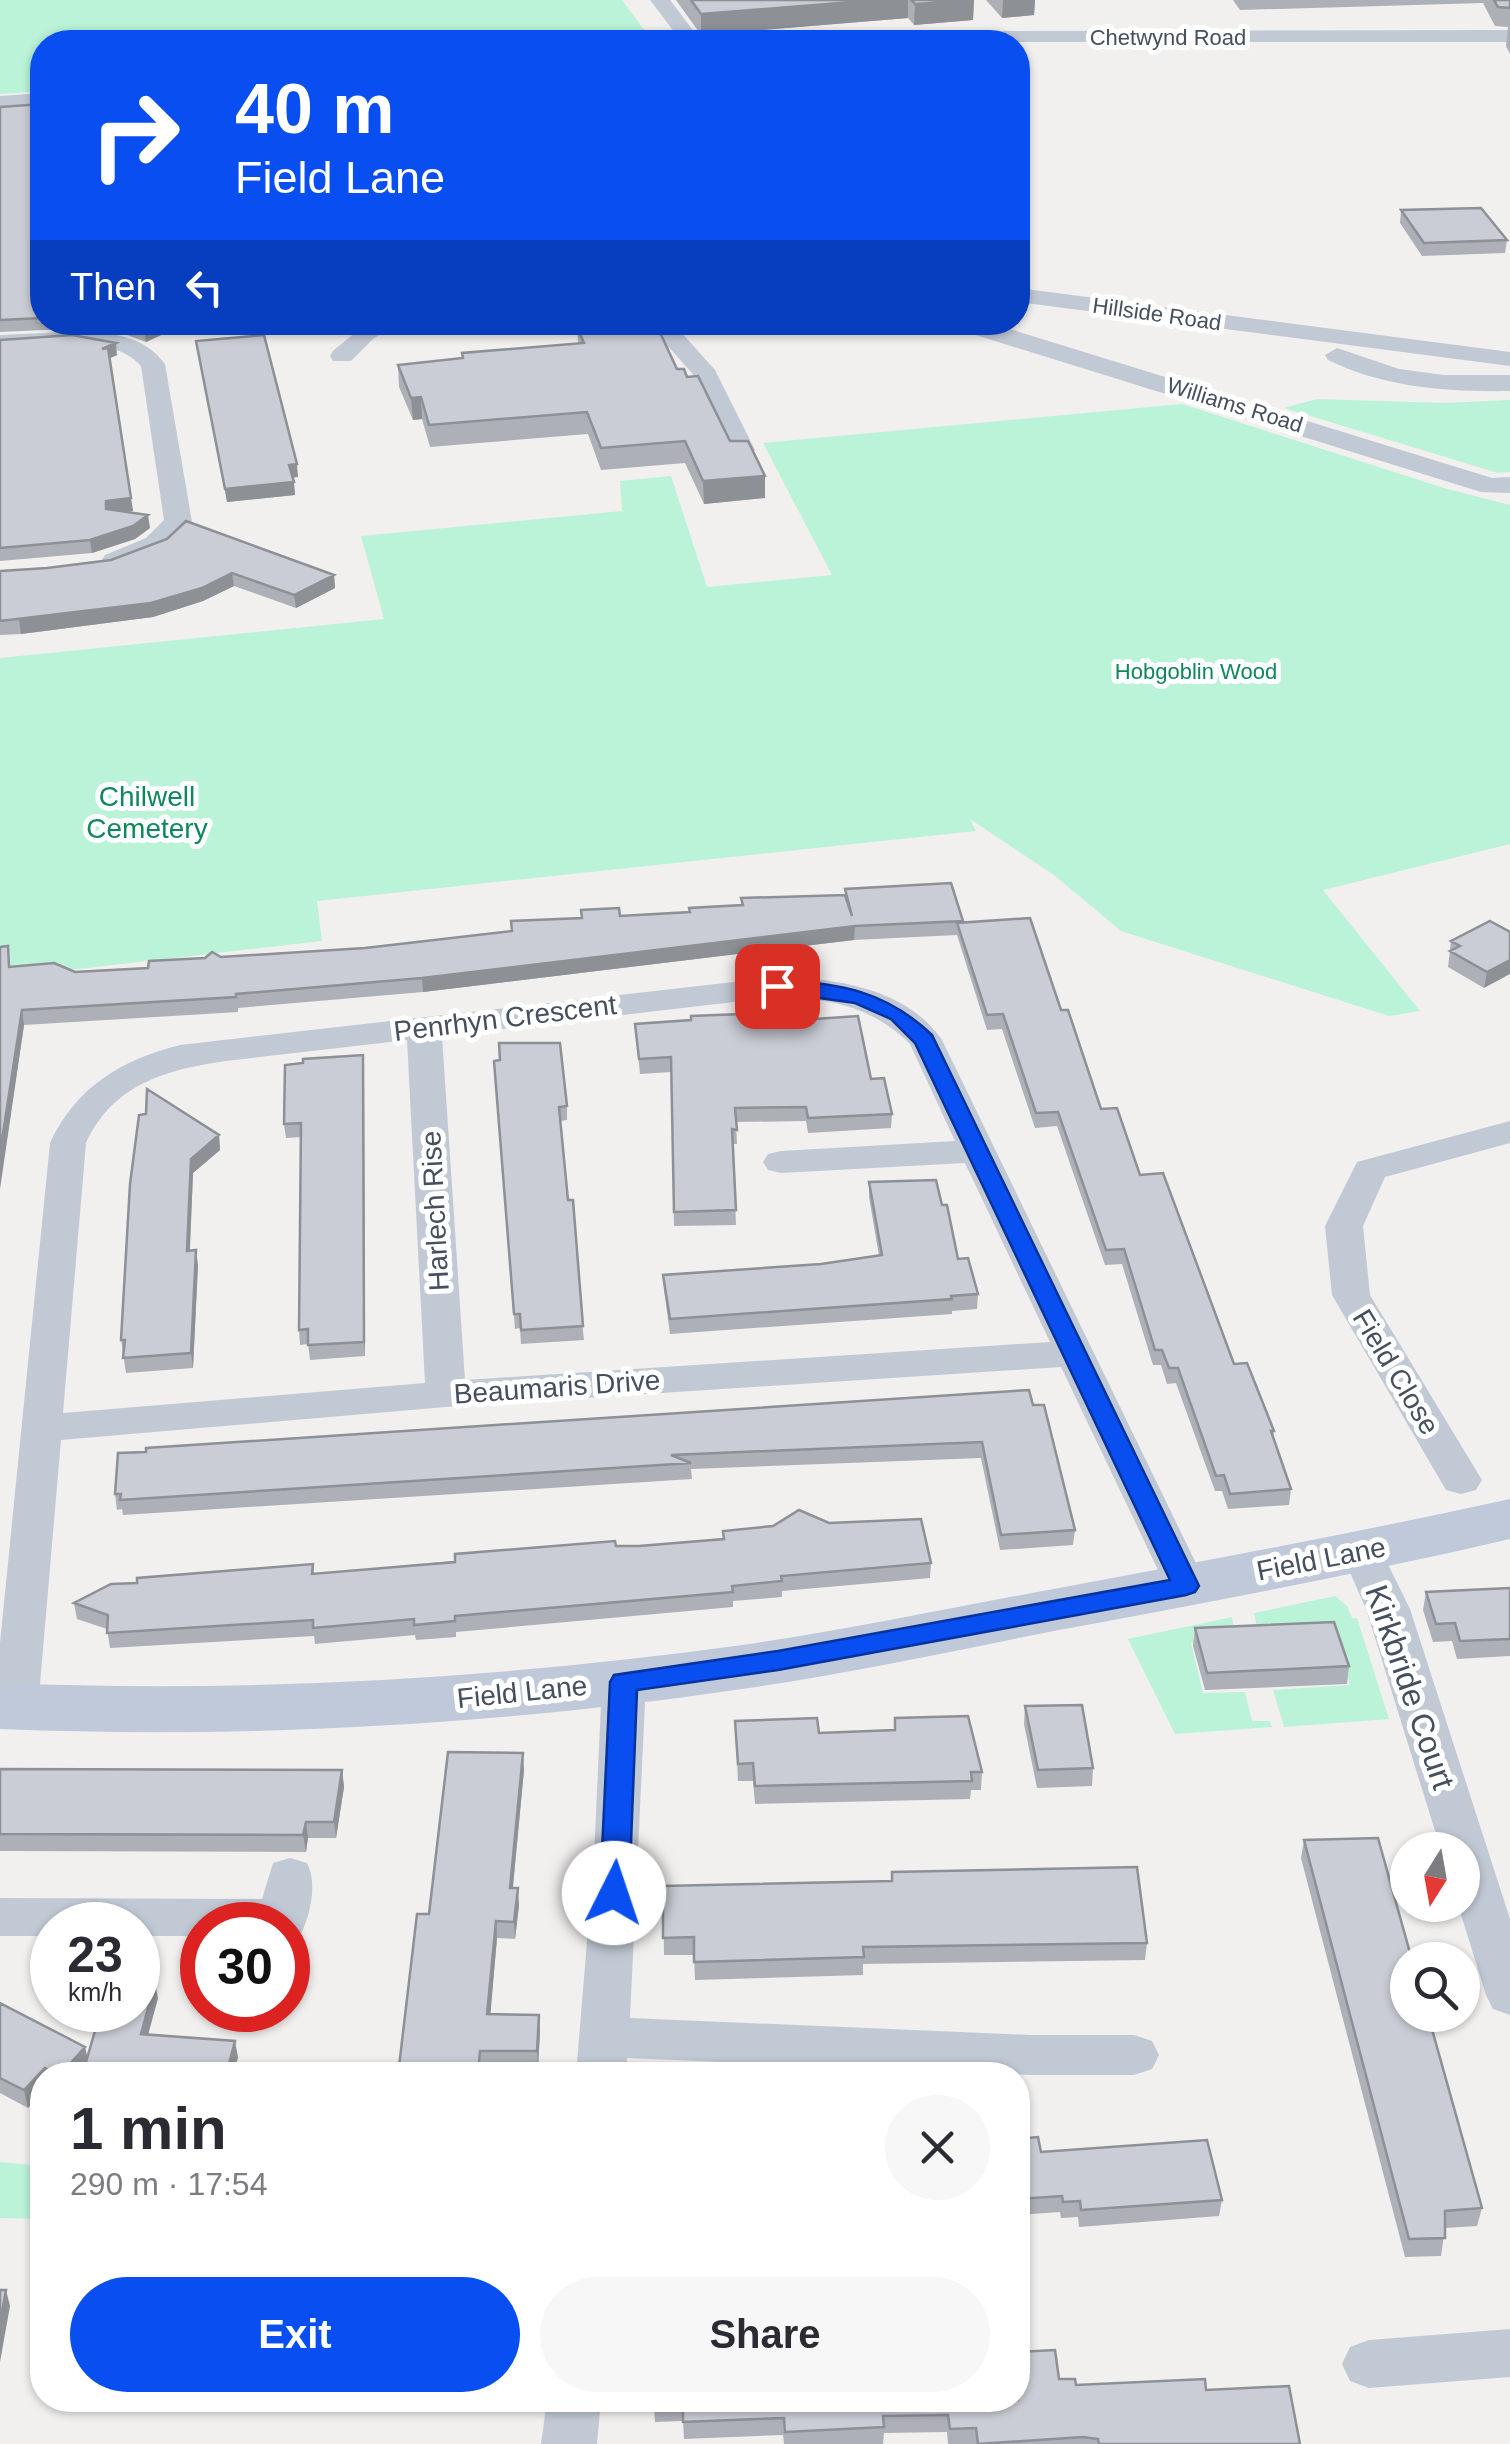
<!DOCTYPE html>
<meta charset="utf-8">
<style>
body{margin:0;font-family:Helvetica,sans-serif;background:#f7f7f7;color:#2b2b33;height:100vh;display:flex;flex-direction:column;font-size:38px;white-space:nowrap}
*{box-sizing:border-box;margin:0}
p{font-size:32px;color:#7c7c81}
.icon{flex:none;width:55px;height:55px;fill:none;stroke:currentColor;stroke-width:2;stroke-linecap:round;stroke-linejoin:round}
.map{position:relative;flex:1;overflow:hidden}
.sheet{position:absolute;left:30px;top:2062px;width:1000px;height:350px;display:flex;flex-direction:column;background:#fff;border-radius:40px;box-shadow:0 2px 8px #0004}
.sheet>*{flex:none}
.banner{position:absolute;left:30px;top:30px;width:1000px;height:305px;border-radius:40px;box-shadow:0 2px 8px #0004;background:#094ef1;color:#fff;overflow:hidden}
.needle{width:65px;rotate:191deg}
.controls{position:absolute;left:1390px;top:1832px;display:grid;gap:20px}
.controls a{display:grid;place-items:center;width:90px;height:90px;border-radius:50%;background:#fff;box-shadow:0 2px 8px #0004;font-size:50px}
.speed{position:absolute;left:30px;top:1902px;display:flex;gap:20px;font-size:50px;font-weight:700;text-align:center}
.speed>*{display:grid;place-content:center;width:130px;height:130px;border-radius:50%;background:#fff;box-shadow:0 2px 8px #0004;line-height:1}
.speed small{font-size:25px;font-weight:400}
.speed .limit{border:15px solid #d22;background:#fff;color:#111}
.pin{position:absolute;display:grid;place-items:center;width:85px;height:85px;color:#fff;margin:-42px;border-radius:20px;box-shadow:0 5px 15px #0006}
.me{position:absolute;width:110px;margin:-55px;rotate:4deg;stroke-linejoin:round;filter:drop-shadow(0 0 8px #0008)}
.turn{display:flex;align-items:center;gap:35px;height:210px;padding:0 40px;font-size:45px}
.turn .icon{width:130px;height:130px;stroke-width:2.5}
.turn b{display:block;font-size:70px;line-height:85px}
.then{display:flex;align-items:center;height:95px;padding:0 40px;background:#0003;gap:20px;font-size:38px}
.round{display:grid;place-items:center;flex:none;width:105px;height:105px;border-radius:52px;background:#f7f7f7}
.head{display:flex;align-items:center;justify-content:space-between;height:170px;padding:0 40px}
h1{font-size:60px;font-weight:700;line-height:75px}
.action{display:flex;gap:20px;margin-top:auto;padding:20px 40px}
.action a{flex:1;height:115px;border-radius:60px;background:#094ef1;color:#fff;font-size:40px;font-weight:700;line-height:115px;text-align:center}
.action a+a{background:#f7f7f7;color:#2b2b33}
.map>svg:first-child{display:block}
</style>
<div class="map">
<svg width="1510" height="2444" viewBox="0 0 1510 2444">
<rect width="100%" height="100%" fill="#f2efef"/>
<path fill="#baf3d8" d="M0 0H622L653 42H42V91L0 94Z
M1317 399 1445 403 1510 400V472L1498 473 1284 408Z
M1182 404 1444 488 1510 505V844L1323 890 1420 1011 1389 1016 1121 931 1054 875 970 819 976 831 317 901 322 941 0 978V658L384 619 361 536 622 511 620 481 671 476 707 587 832 575 763 443Z
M1335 1596 1347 1606 1352 1618H1357L1389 1719 1284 1727 1273 1690 1350 1685 1335 1636 1259 1638 1254 1613Z
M1232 1617 1236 1639 1191 1643 1203 1693 1245 1692 1252 1721H1270L1272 1727 1175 1734 1128 1639Z
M0 2162 42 2166V2219L0 2218Z"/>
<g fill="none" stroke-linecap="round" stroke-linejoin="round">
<path fill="#c1c9d5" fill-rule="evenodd" d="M650 0H670L702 42H682Z
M1510 30V42H816L826 36 1003 31Z
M42 93V105L0 108V96Z
M1018 288 1510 352V366L1018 302Z
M368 322H399L373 339 351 361H333L330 356 333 351Z
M646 322H672L715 370 755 450 751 456H733L692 373Z
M947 322H987L1492 478 1510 477V493L1481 492 950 327Z
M83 331C115 333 145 337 165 364L192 522C174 545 136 575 105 567L101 561 105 555 146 538 164 520 141 366C109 331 41 347 0 349V335Z
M1337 348 1399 369 1444 375H1510V391C1447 392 1386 388 1328 360L1325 355Z
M777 977C836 978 906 988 942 1040L1207 1586 1201 1597 1186 1601 1171 1597 1061 1367 446 1407 61 1440 38 1707 32 1719 16 1723 0 1719V1643L50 1143C76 1087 121 1060 180 1045ZM777 997C828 998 872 1006 910 1044L955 1141 781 1151 768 1154 763 1162 768 1170 781 1173 965 1163 1050 1342 465 1380 442 1036ZM407 1040 425 1383 63 1413 86 1143C121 1066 204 1064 277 1055 321 1050 364 1045 407 1040Z
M1510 1121V1143L1385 1177 1363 1226 1370 1295 1482 1480 1476 1490 1461 1494 1446 1490 1332 1295 1325 1226 1357 1162Z
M1362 1537 1377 1542 1410 1609 1510 1919V2015L1493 2009 1486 1995 1458 1905H1462V1850H1441L1366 1609 1341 1552 1347 1542Z
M624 1666 640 1671 646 1682 630 2018 1031 2035H1134L1152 2041 1159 2055 1152 2069 1134 2075H1031L627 2058 626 2075H576L594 1857 602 1682 608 1671Z
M290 1858 307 1863C318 1884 310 1917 299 1938L288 1942V1925H202V1936H138V1925H52V1936H0V1898L262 1899 273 1863Z
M1510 2329V2377L1369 2388 1350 2381 1342 2364 1350 2347 1369 2340Z
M547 2400H601L597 2444H541Z"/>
<path fill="#c0c9da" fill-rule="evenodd" d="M1510 1499V1539C1360 1574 1210 1602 1059 1630 953 1651 848 1674 742 1689 496 1725 249 1739 0 1729V1683C249 1693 495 1679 742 1645 848 1630 953 1607 1059 1588 1209 1560 1360 1532 1510 1499Z"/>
</g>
<path fill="#aeb0b7" d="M676 0H974L973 20 914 25 908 18 701 35Z
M986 0H1035L1034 15 1002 18Z
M1233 0H1510V54L1506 46 1508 27 1495 26 1483 3 1240 10Z
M42 104V322H189L146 342 116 331 88 328 0 332V107Z
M1401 210 1507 240 1505 253 1422 256 1400 223Z
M581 322H655L677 369 687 377 730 441 765 498 704 504 685 463 601 470 588 434 430 447 422 419 413 420 399 387 398 365 462 358V353L578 344 577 327H581Z
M0 340 117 355 109 358 133 511 126 512 150 528 135 539 92 553 0 561Z
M196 341 298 477H293L295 495 227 502Z
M47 568 334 575 335 588 296 608 234 586 203 601 153 617 21 634 0 635V571Z
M845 889 963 921V922L1061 1010 1101 1109 1140 1175 1234 1364 1274 1431 1273 1438 1291 1489 1289 1505 1228 1509 1222 1491H1215L1176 1383 1167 1384 1161 1365H1153L1122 1264 1105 1265 1057 1126 1035 1128 1002 1029 987 1030 957 935 854 940 423 992 238 1008V1012L24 1025 2 1171 10 960V966L75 972 148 968 221 957 365 948 512 931 620 916 689 912 741 905V898L845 895Z
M1510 932 1484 988 1448 967 1451 941Z
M800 1020 871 1079 892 1114 891 1128 808 1133 806 1121 736 1122 737 1144H733L736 1225 674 1226 671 1072 640 1074 635 1024Z
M363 1055 365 1356 310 1360 308 1344 300 1345 299 1330 301 1137 286 1138 284 1124 303 1063Z
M494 1061 567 1106V1120L560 1121 584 1340 521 1344 520 1328 515 1329Z
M219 1135 220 1150 193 1173 190 1250 198 1265 193 1368 126 1373 121 1340 130 1184Z
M869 1182 942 1205 958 1259 978 1294 977 1309 952 1311V1314L670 1334 664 1290 663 1275 821 1264 879 1256 869 1197Z
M1033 1405 1075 1530 1073 1545 1000 1550 981 1458 691 1469 692 1479 123 1515 122 1509 117 1510 115 1494Z
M829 1523 931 1563 930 1578 782 1591V1597L733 1601V1607L456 1632V1637L416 1640 415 1635 315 1644 314 1636 110 1648 107 1629 77 1619 74 1603 137 1583 313 1564 314 1574 616 1546H639L723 1539V1531Z
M1510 1588V1656L1457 1659 1452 1641 1433 1642 1423 1610 1426 1592Z
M1195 1628 1349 1666 1347 1684 1205 1690 1193 1646Z
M1025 1706 1093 1768 1092 1786 1037 1788 1024 1724Z
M895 1718 982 1772 981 1790H971L970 1799 755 1804 753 1781H738L735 1721 819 1733 894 1730Z
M0 1769 342 1770 344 1787 336 1838H308L306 1852 0 1851Z
M524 1770 513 1888 519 1905 515 1939 497 1938 490 2014 539 2015 540 2031 538 2068H481V2075H398L429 1914Z
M1304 1840 1482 2208 1477 2226 1445 2228 1441 2256 1405 2257 1301 1858Z
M892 1872 1147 1943 1145 1960 863 1964V1975L695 1980 694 1955H664L663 1886 891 1881Z
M158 1998 148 2034 238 2057 233 2075H85L84 2070 79 2075H42V2092L28 2108 0 2093V2003L87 2057Z
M1018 2139 1041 2152 1222 2200 1219 2216 1079 2227 1078 2217 1061 2218 1060 2212 1018 2215Z
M1059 2379 1076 2385 1206 2390 1300 2444H948L947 2432 884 2433 883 2444H784L783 2435 684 2439 683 2421 655 2422 654 2409H650V2400H1018Z"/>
<path fill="#8d9095" d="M877 0H908V18L701 35V14Z
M974 0 973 20 914 25 915 4Z
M1003 0H1035L1034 15 1002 18Z
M161 322H189L146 342 144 330Z
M116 343 117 355 104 361 102 349Z
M421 397 422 419 413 420 411 398Z
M297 464 298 477 290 478 289 465Z
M765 476V498L704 504 703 481Z
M294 482 295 495 227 502 225 489Z
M131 498 133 511 107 514V522L106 501Z
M148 515 150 528 135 539 92 553 90 540Z
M232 573 234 586 203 601 153 617 21 634 19 620Z
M334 575 335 588 296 608 294 595Z
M855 926 854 940 423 992 422 978Z
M1510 960V974L1484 988 1487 972Z
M22 1010 24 1025 0 1189V1153Z
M363 1055 364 1069 365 1356 364 1342Z
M219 1135 220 1150 193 1173 189 1265 187 1251 191 1159Z
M196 1250 198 1265 193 1368 191 1353Z
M523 1753 524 1770 511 1905 510 1888Z
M342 1770 344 1787 336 1838 334 1822Z
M306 1822 308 1838 306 1852 303 1835Z
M518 1888 519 1905 515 1939 514 1922Z
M496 1921 497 1938 489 2031 487 2014Z
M155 1982 158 1998 144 2050 141 2034Z
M539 2015 540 2031 538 2068 537 2051Z
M235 2041 238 2057 233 2075H226Z
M85 2047 89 2064 79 2075H60Z
M45 2068 46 2075H42V2092L28 2108 24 2090Z
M6 2290 10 2306 0 2362V2323Z"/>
<path fill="#cacdd5" stroke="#8d9095" stroke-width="2.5" d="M691 0H877L701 14Z
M911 0H973L915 4Z
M1494 0H1510V8L1498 7Z
M42 104V318L0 320V107Z
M1481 208 1507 240 1424 243 1401 210Z
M124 322H161L144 330Z
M583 322H655L677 369H684L687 377 698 376 730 441H748L765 476 703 481 685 441 601 448 587 412 429 425 421 397 411 398 398 365 463 358 462 353 584 343 577 327H584Z
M72 335 116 343 102 349 108 348 131 498 106 501V509L148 515 133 526 90 540 0 548V340Z
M264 335 297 464 289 465 294 482 225 489 196 341Z
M186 521 334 575 294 595 232 573 202 588 151 603 0 621V571L47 568 111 560 167 539Z
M951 883 963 921 855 926 422 978 236 994V997L22 1010 0 1153V947L8 946 9 967 54 963 75 972 148 968 149 961 205 958 212 952 221 957 365 948 512 931 511 921 582 918 581 910 619 908 620 916 690 912 689 908 743 905 741 898 845 895 852 916 845 889Z
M1030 918 1061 1010H1068L1101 1109 1117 1108 1140 1175 1163 1173 1234 1364 1247 1363 1274 1431H1271L1291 1489 1230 1494 1224 1475 1216 1476 1178 1368H1169L1162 1350H1155L1124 1249 1106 1250 1058 1112 1036 1113 1003 1014 987 1015 957 923Z
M1490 921 1510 932V960L1487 972 1450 951 1460 946 1451 941Z
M798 1008 800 1020 858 1016 871 1079 884 1078 892 1114 808 1118 806 1107 735 1108 737 1130 732 1129 736 1210 674 1212 671 1057 639 1059 635 1024 691 1020V1016L742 1014V1010Z
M499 1043H560L567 1106 559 1107 568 1200H573L583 1326 521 1330 520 1314H514L494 1061 500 1060Z
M363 1055 364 1342 308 1345V1329L299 1330 301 1123 284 1124 285 1065 303 1063V1059Z
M147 1089 219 1135 191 1159 187 1251 196 1250 191 1353 123 1358 125 1340H121L130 1184 139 1115 146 1114Z
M936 1180 942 1205H947L958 1259 968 1258 978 1294 951 1296 952 1299 670 1319 663 1275 821 1264 882 1255 869 1182Z
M1029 1390 1033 1405H1044L1075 1530 1001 1535 982 1442 671 1455 691 1463 120 1500 121 1494H115L118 1453 146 1452V1448Z
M799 1510 829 1523 921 1519 931 1563 781 1576 782 1581 732 1586 733 1592 455 1616V1621L414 1625V1619L313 1628V1620L107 1633 108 1615 74 1603 111 1584 137 1583V1578L313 1564 312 1574 455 1562V1554L615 1541 616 1546H639L724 1539 723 1531 773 1526Z
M1510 1588V1639L1460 1641 1455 1623 1436 1624 1426 1592Z
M1334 1622 1349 1666 1207 1673 1195 1628Z
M1082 1705 1093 1768 1038 1770 1025 1706Z
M968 1716 982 1772H971L972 1781 755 1786 753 1763 738 1764 735 1721 817 1718 819 1733 895 1730V1718Z
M448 1752 523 1753 510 1888H518L514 1922 496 1921 487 2014 539 2015 537 2051H480L478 2075H398L417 1914H429Z
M0 1769 342 1770 334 1822H306L303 1835 0 1834Z
M1378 1838 1412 1960H1408V2015H1428L1482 2208 1445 2211V2238L1409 2239 1304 1840Z
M1137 1867 1147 1943 863 1947 864 1957 694 1962V1937L663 1938V1886L892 1881V1872Z
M138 1981 155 1982 141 2034 235 2041 226 2075H130V2074L84 2069 101 2010H138Z
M0 2003 85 2047 60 2075 45 2068 24 2090 0 2078Z
M1038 2137 1041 2152 1207 2140 1222 2200 1081 2210 1080 2201 1063 2202 1062 2196 1018 2199V2139Z
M0 2290H6L0 2323Z
M1055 2350 1059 2379H1075L1076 2385 1205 2379 1206 2390 1289 2386 1300 2444H1099L1098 2439 1083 2437 978 2444 976 2428 950 2429 948 2415 883 2416 884 2427 785 2432 784 2418 683 2422V2403L654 2404V2400H1018V2352Z"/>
<path fill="#094ef1" stroke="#06339d" stroke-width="2.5" d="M777 980C840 983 886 991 932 1035L1199 1586 1195 1592 1186 1595 778 1670 637 1690 629 1893 624 1901 614 1904 604 1901 600 1893 610 1682 614 1675 778 1651 1170 1580 915 1043 891 1019 855 1003 770 991 767 986Z"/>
<g text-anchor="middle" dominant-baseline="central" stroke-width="10" stroke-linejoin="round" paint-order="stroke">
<g font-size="22" fill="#454f5e" stroke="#fff">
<text x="1168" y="37">Chetwynd Road</text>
<text transform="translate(1157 314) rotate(8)">Hillside Road</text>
<text transform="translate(1235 405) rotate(17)">Williams Road</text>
</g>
<g font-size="22" fill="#0f875c" stroke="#fff">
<text x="1196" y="671">Hobgoblin Wood</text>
</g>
<g font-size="28" fill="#0f875c" stroke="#fff">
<text x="147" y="796">Chilwell<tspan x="147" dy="32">Cemetery</tspan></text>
</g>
<g font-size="28" fill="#454f5e" stroke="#fff">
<text transform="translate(505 1018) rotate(-7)">Penrhyn Crescent</text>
<text transform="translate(435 1211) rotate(-93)">Harlech Rise</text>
<text transform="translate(1396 1372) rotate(59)">Field Close</text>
<text transform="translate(557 1387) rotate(-4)">Beaumaris Drive</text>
<text transform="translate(1321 1559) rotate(-11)">Field Lane</text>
<text transform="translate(522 1692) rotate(-6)">Field Lane</text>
</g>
<g font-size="32" fill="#454f5e" stroke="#fff">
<text transform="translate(1410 1687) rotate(71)">Kirkbride Court</text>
</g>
</g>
</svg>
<div class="controls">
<a><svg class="needle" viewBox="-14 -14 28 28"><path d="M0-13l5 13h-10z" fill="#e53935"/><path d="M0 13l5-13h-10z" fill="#7c7c81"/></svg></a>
<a><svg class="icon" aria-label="search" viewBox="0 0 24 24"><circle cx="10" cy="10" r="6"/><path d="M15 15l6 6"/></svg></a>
</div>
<div class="speed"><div>23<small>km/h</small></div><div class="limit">30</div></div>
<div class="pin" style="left:777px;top:986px;background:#d93025"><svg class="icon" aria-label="arrive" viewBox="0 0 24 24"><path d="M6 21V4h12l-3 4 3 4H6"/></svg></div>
<svg class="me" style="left:614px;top:1893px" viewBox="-20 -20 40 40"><circle r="19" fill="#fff"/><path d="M0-13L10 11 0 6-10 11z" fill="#094ef1"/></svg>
<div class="banner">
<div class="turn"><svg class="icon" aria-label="right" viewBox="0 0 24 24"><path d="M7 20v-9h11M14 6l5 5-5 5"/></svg><div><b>40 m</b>Field Lane</div></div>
<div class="then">Then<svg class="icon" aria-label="left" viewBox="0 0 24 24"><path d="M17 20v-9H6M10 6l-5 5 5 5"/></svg></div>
</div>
<section class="sheet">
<div class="head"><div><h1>1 min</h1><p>290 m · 17:54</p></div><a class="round"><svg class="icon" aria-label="close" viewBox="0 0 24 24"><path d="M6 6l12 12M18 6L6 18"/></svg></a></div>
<div class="action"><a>Exit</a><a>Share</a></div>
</section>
</div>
